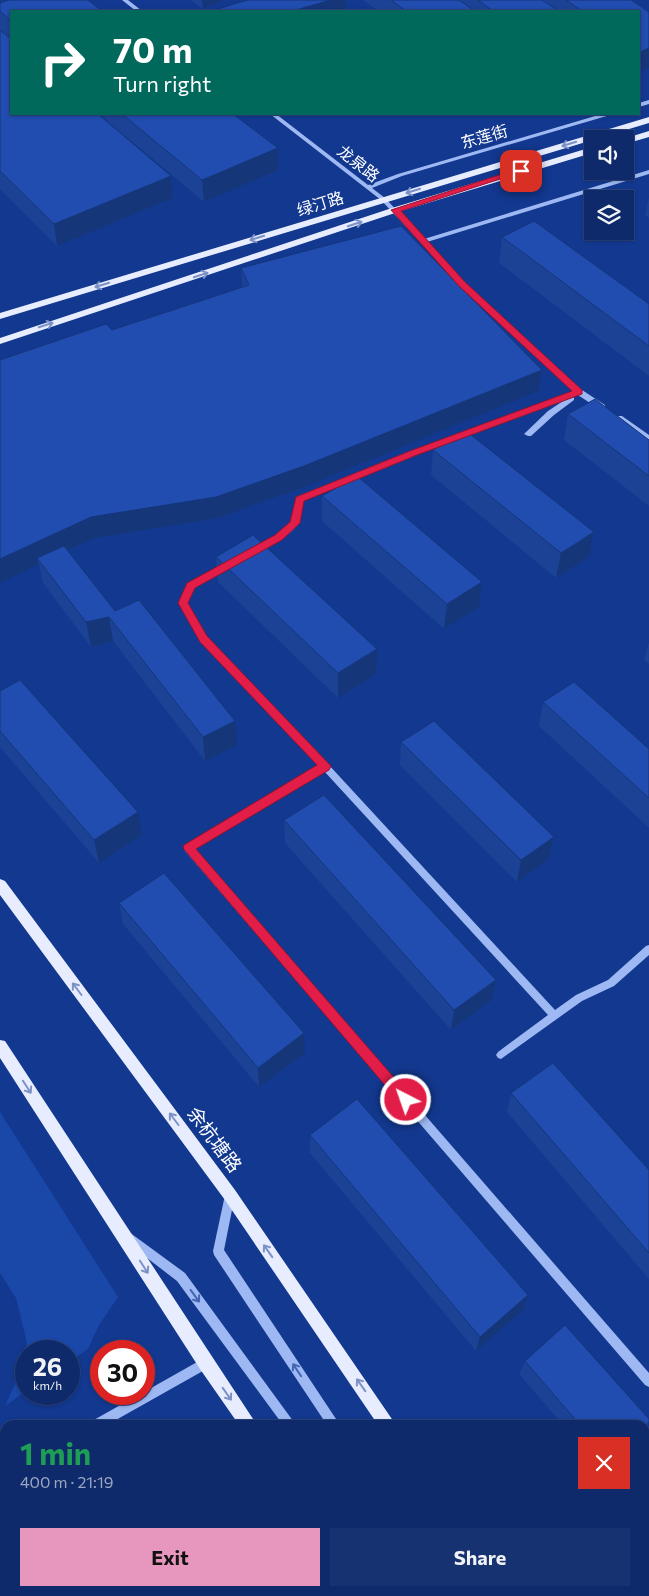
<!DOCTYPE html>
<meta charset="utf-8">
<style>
body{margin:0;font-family:Commissioner,"Noto Sans SC",sans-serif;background:#173271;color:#f1f3f6;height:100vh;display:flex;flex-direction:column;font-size:19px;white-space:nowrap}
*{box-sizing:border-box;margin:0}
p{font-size:16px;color:#9ba7c1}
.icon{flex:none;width:28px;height:28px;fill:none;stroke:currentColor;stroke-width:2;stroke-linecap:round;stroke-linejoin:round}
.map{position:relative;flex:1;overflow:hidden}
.sheet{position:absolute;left:0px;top:1420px;width:650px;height:176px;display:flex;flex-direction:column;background:#0e2a6b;border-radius:15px 15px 0 0;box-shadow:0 1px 4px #0004,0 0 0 1px #2e467e}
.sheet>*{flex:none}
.top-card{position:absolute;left:10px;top:10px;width:630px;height:105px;border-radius:0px;box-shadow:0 1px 4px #0004,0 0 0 1px #2e467e;background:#00695c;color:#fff;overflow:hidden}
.buttons{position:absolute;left:584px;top:130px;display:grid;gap:10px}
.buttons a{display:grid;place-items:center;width:50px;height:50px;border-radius:0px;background:#0e2a6b;box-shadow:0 1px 4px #0004,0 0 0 1px #2e467e;font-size:25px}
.speed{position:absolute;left:15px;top:1340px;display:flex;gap:10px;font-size:25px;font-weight:700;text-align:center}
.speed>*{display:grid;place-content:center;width:65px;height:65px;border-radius:50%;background:#0e2a6b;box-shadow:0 1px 4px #0004,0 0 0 1px #2e467e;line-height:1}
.speed small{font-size:12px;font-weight:400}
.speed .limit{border:8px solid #d22;background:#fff;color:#111}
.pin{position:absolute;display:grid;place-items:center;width:42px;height:42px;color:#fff;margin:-21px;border-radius:10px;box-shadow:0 2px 8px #0006}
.me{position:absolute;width:55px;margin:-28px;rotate:319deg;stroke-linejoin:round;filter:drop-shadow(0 0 4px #0008)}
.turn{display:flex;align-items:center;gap:18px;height:105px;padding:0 20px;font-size:22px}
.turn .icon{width:65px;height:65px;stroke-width:2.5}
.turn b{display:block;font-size:35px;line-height:42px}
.round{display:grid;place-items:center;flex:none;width:52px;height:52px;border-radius:0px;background:#173271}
.headline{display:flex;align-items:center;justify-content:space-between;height:85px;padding:0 20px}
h1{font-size:30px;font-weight:700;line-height:38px;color:#1e9e55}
.cta{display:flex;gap:10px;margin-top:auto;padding:10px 20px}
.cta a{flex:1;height:58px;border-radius:0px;background:#e797bd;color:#111;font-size:20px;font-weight:700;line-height:58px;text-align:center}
.cta a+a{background:#173271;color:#f1f3f6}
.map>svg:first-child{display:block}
</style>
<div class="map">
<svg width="649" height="1596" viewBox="0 0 649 1596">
<rect width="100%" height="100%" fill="#12388f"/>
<path fill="#1a48a9" d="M0 1112 118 1297 99 1325 88 1349 69 1362V1351H26V1391L5 1406 19 1375 27 1343 16 1298 0 1273Z"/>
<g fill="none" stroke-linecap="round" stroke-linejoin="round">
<path fill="#9db8f2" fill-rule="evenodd" d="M122 0H128L142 11H136Z
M649 100V104L639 107V103Z
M270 114H276L368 185 398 174 602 114H611L610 115 402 176 372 188 385 198 424 239 649 170V174L427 242 464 283 582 390 605 405V409H599L578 395 574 397V400L554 415 531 436H528L524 434 548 411 563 401 416 455 303 501C301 507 302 518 298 524 293 533 262 554 252 553L251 551 252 549 275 536 291 522 296 497 410 451 574 391 460 285 381 200Z
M616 416H622L649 435V440L616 420Z
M226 564 230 567 229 569 194 588 187 603 206 637 328 764 555 1010 576 995 608 980 646 946 649 945V955L614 986 582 1001 501 1059 498 1058 496 1055 498 1052 548 1015 324 771 194 849 649 1373V1387L645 1385 185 851 184 848 185 845 319 765 200 641 179 603 188 584Z
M230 1190 234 1191 235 1195 224 1250 340 1425H327L214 1255 213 1251 225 1195 226 1191Z
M129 1232 185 1273 296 1425H283L177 1281 125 1241 124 1237 125 1233Z
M206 1357 210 1359 212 1363 210 1367 107 1425H90L92 1421 140 1394H144V1392Z
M5 1470V1483L0 1485V1472Z
M403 1591H417L419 1596H405Z
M446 1591H460L462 1596H448Z"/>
<path fill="#e7edff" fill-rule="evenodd" d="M649 117V123L0 319V313Z
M649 131V137L625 144V139H623Z
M592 147V153L398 212 0 344V338L392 208Z
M0 879 5 881 235 1190 396 1425H378L225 1200 0 895Z
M0 1040 5 1041 257 1425H239L200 1369 0 1058Z
M357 1591H376L378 1596H359Z
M495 1591H513L515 1596H497Z"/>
</g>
<path fill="#1c4296" d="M191 0H225L203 9Z
M363 0H631L649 12V68L639 72V11H378Z
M0 3 11 11V39L0 30Z
M0 30 171 176 173 198 57 246 0 189Z
M99 114H233L278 170 204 202Z
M649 197V218L645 215Z
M502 237 649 304V376L499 263Z
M241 268 542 370 539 391 304 487 218 518 95 538 68 551 115 611 237 745 205 761 113 641 91 647 43 583 39 564 0 583 112 330 242 288Z
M568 414 649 440V506L564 440Z
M433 450 594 532 589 557 556 578 431 475Z
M322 496 479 607 444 629 322 521Z
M216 557 376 674 338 698 218 582Z
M649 642V664L644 660Z
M0 691 142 835 99 863 0 747Z
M543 702 649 749V828L539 726Z
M401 742 554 837 549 859 517 882 400 765Z
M284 820 492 1000 451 1030 285 843Z
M119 903 305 1053 259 1087 123 924Z
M511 1093 649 1170V1279L507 1112Z
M310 1135 528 1295 523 1310 476 1351 310 1153Z
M525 1361 649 1422 645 1428V1425H563L519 1374Z"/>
<path fill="#16367a" d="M202 0H225L203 9Z
M331 0H346V9L340 10V11H292Z
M649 48V68L639 72 640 52Z
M278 148V170L204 202 202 180Z
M171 176 173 198 57 246 54 224Z
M542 370 539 391 304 487 218 518 95 538 41 563 37 558 39 564 0 583V559L91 517Z
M594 532 589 557 556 578 561 553Z
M482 582 479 607 444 629 447 604Z
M109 617 113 641 91 647 86 622Z
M377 649 376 674 338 698V673Z
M235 721 237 745 205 761 203 737Z
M138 812 142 835 99 863 94 840Z
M554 837 549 859 517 882 521 860Z
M496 980 492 1000 451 1030 454 1010Z
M304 1033 305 1053 259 1087 258 1068Z
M528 1295 523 1310 476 1351 480 1337Z"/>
<path fill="#204daf" stroke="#16367a" d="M9 0H88L102 11H11V21L0 11V3Z
M248 0H331L292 11H215L214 10Z
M391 0H459L475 11H406Z
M478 0H542L559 11H493Z
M566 0H631L649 12V48L640 52 639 51V11H582Z
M0 30 11 39V114H98L171 176 54 224 0 171Z
M122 114H233L278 148 202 180Z
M534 221 649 304V346L502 237Z
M401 226 542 370 304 466 216 497 91 517 0 559V360L106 324 112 330 249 285 241 268Z
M595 399 649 440V476L568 414Z
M466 431 594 532 561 553 433 450Z
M357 476 482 582 447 604 322 496Z
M253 535 377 649 338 673 216 557Z
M64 546 115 611 139 600 235 721 203 737 109 617 86 622 37 558Z
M20 680 138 812 94 840 0 731V691Z
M574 682 649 749V798L543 702Z
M434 721 554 837 521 860 401 742Z
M324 795 496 980 454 1010 284 820Z
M164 873 304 1033 258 1068 119 903Z
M553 1063 649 1170V1253L511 1093Z
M357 1099 528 1295 480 1337 310 1135Z
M565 1325 649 1419V1422L645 1426 580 1425 525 1361Z"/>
<defs><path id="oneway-shaft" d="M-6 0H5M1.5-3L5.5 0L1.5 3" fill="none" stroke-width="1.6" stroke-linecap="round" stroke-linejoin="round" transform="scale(1.25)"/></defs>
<g stroke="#7c92c7">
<use href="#oneway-shaft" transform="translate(569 144) rotate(163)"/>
<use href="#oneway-shaft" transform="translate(413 191) rotate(163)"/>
<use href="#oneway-shaft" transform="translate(355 224) rotate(-18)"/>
<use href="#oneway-shaft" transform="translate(257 238) rotate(163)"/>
<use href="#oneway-shaft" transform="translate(201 275) rotate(-18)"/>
<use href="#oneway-shaft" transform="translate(102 285) rotate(163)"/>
<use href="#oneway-shaft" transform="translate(46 325) rotate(-18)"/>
<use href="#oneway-shaft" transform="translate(77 989) rotate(-127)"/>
<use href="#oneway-shaft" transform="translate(27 1087) rotate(57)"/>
<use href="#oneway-shaft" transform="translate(174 1119) rotate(-127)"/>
<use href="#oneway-shaft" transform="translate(268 1251) rotate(-125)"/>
<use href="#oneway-shaft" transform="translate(144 1267) rotate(57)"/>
<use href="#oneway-shaft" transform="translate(361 1385) rotate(-125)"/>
<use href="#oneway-shaft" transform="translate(227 1394) rotate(55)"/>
</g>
<g stroke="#4365b2">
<use href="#oneway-shaft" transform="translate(195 1296) rotate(54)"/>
<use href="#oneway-shaft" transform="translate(297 1370) rotate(-124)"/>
</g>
<path fill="#e11d48" stroke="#92132f" d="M518 169 525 171 401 211 465 282 582 390V394L417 455 304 501 300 523 282 540 195 588 188 603 207 636 331 766 329 770 196 849 410 1096 412 1100 410 1104 406 1106 401 1104 183 848 184 845 317 765 200 642 178 603 187 583 275 535 290 522 296 497 410 451 572 391 459 286 391 210Z"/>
<g text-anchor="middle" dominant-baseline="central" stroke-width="5" stroke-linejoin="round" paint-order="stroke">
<g font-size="16" fill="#fff" stroke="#12388f">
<text transform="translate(484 136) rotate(-16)">东莲街</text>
<text transform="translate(359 163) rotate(38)">龙泉路</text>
<text transform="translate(320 203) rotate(-17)">绿汀路</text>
</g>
<g font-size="19" fill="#fff" stroke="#12388f">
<text transform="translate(215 1139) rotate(53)">余杭塘路</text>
</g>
</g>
</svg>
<div class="buttons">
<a><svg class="icon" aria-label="sound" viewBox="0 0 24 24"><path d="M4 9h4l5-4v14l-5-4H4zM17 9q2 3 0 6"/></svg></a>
<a><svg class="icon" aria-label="layers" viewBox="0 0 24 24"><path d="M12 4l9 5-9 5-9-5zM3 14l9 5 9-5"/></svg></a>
</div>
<div class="speed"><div>26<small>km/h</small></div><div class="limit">30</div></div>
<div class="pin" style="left:521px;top:171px;background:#d93025"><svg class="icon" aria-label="arrive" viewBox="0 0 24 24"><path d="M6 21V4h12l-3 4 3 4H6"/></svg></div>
<svg class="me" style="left:406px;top:1100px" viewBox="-20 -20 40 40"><circle r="17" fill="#e11d48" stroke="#fff" stroke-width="3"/><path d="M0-11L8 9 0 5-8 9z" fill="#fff"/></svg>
<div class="top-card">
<div class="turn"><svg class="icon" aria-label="right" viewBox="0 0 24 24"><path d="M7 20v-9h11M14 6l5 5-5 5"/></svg><div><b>70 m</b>Turn right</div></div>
</div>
<section class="sheet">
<div class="headline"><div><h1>1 min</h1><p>400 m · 21:19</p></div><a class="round" style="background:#d93025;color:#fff"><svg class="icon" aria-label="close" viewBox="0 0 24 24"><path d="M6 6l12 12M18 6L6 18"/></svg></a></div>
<div class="cta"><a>Exit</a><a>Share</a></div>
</section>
</div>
